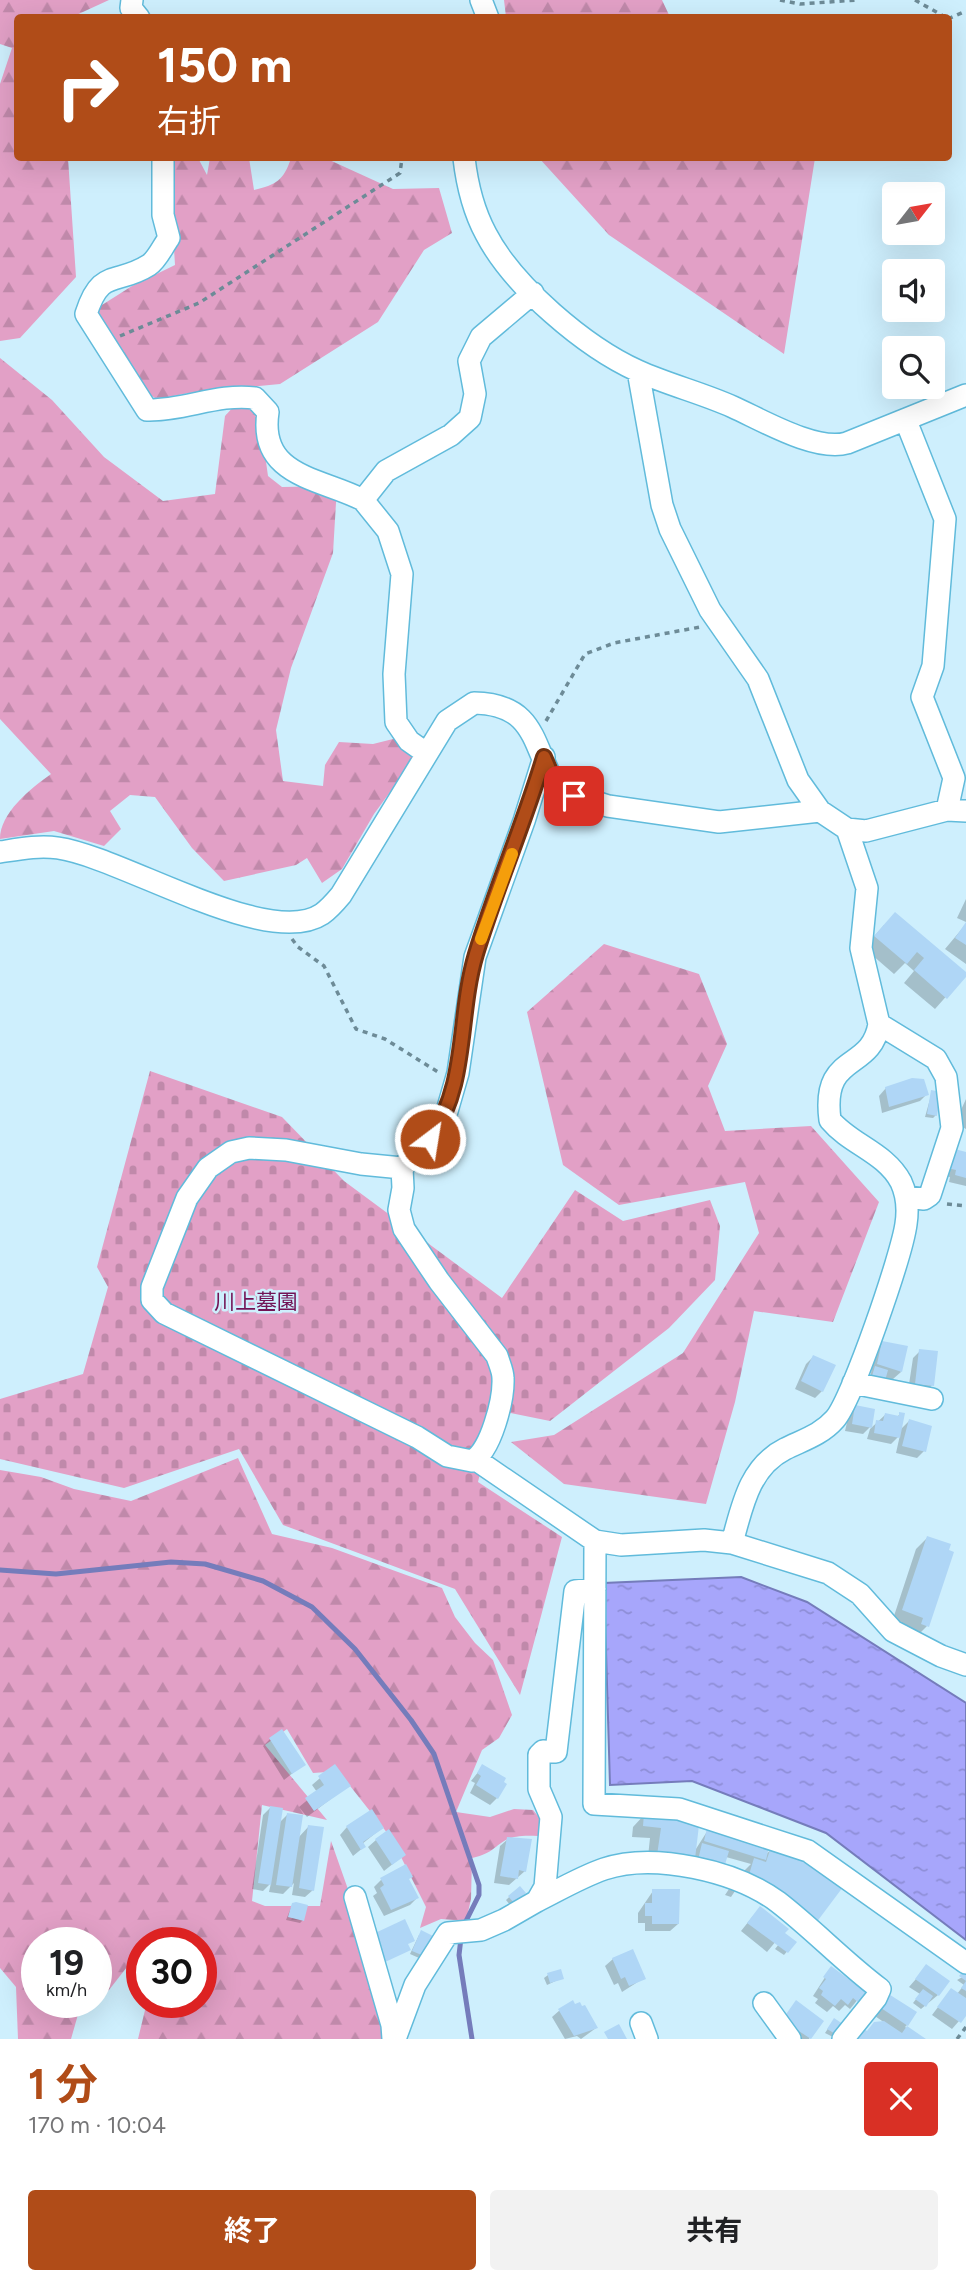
<!DOCTYPE html>
<html lang="ja">
<meta charset="utf-8">
<style>
body{margin:0;font-family:Figtree,"Noto Sans JP",sans-serif;background:#f2f2f2;color:#202124;height:100vh;display:flex;flex-direction:column;font-size:26px;white-space:nowrap}
*{box-sizing:border-box;margin:0}
p{font-size:23px;color:#757577}
.icon{flex:none;width:38px;height:38px;fill:none;stroke:currentColor;stroke-width:2;stroke-linecap:round;stroke-linejoin:round}
.map{position:relative;height:2039px;overflow:hidden}
.side{display:flex;flex-direction:column;background:#fff;flex:1}
.side>*{flex:none}
.hud{position:absolute;left:14px;top:14px;width:938px;height:147px;border-radius:7px;box-shadow:0 7px 28px #0002;background:#b04c18;color:#fff;overflow:hidden}
.needle{width:46px;rotate:59deg}
.fabs{position:absolute;left:882px;top:182px;display:grid;gap:14px}
.fabs a{display:grid;place-items:center;width:63px;height:63px;border-radius:7px;background:#fff;box-shadow:0 7px 28px #0002;font-size:35px}
.speed{position:absolute;left:21px;top:1927px;display:flex;gap:14px;font-size:35px;font-weight:700;text-align:center}
.speed>*{display:grid;place-content:center;width:91px;height:91px;border-radius:50%;background:#fff;box-shadow:0 7px 28px #0002;line-height:1}
.speed small{font-size:18px;font-weight:400}
.speed .limit{border:10px solid #d22;background:#fff;color:#111}
.pin{position:absolute;display:grid;place-items:center;width:60px;height:60px;color:#fff;margin:-30px;border-radius:14px;box-shadow:0 4px 10px #0006}
.me{position:absolute;width:77px;margin:-38px;rotate:31deg;stroke-linejoin:round;filter:drop-shadow(0 0 5px #0008)}
.turn{display:flex;align-items:center;gap:24px;height:147px;padding:0 28px;font-size:32px}
.turn .icon{width:91px;height:91px;stroke-width:2.5}
.turn b{display:block;font-size:49px;line-height:60px}
.round{display:grid;place-items:center;flex:none;width:74px;height:74px;border-radius:7px;background:#f2f2f2}
.headline{display:flex;align-items:center;justify-content:space-between;height:119px;padding:0 28px}
h1{font-size:42px;font-weight:700;line-height:52px;color:#b04c18}
.cta{display:flex;gap:14px;margin-top:auto;padding:14px 28px}
.cta a{flex:1;height:80px;border-radius:7px;background:#b04c18;color:#fff;font-size:28px;font-weight:700;line-height:80px;text-align:center}
.cta a+a{background:#f2f2f2;color:#202124}
.map>svg:first-child{display:block}
</style>
<div class="map">
<svg width="966" height="2039" viewBox="0 0 966 2039">
<defs>
<pattern id="forest-firs" width="22" height="20" patternUnits="userSpaceOnUse" patternTransform="scale(1.75)"><rect width="22" height="20" fill="#e2a0c6"/><path d="M5 1l3.5 6h-7zM16 11l3.5 6h-7z" fill="#c089aa"/></pattern>
<pattern id="cemetery-stones" width="16" height="16" patternUnits="userSpaceOnUse" patternTransform="scale(1.75)"><rect width="16" height="16" fill="#e2a0c6"/><path d="M2 7V4a2 2 0 0 1 4 0v3zM10 15v-3a2 2 0 0 1 4 0v3z" fill="#c089aa"/></pattern>
<pattern id="water-ripples" width="26" height="14" patternUnits="userSpaceOnUse" patternTransform="scale(1.75)"><rect width="26" height="14" fill="#a7a6fb"/><path d="M2 4q2-2 4 0t4 0M15 11q2-2 4 0t4 0" fill="none" stroke="#8e8ed7"/></pattern>
</defs>
<rect width="100%" height="100%" fill="#ceeffd"/>
<path fill="url(#forest-firs)" d="M0 0H109L72 17 18 18V158H68L76 277 20 338 0 341V84L12 48 0 44Z
M504 0H662L670 17H506Z
M174 158H198L207 175 210 158H249L254 190C276 185 284 180 291 158H325L393 189 439 188 452 233 424 250 378 322 280 384 189 393 157 399 136 387 94 310 132 286 175 265 169 167Z
M539 158H815L784 354 609 235Z
M0 358 52 400 104 457 163 501 215 494 225 416 235 405 259 412 268 476 282 487 337 486 333 553 291 668 276 730 283 781 323 786 325 765 339 742 373 744 401 737 415 758 374 814 342 869 322 883 307 858 296 865 224 881 192 848 155 797 130 795 110 811 121 829 104 846 54 831 0 839C0 813 30 789 51 774L0 719Z
M604 944 699 974 727 1044 708 1086 725 1131 811 1126 879 1202 833 1322 754 1311 735 1402 706 1504 564 1484 511 1442 554 1435 683 1353 759 1233 745 1182 619 1205 563 1165 527 1012Z
M238 1458 272 1534 332 1548 442 1588 455 1617 475 1643 493 1660 512 1715 499 1738 482 1750 456 1812 490 1817 514 1809 533 1810 542 1821 538 1836C493 1833 505 1851 472 1858L471 1899 466 1921 441 1919 420 1928 426 1907 392 1839 343 1777 327 1772 313 1773 287 1729 265 1745 327 1820 262 1805 252 1901 265 1906H320L331 1841 356 1912 386 2039H138L147 2002H201V1942H142V1970L134 1958 109 1990 96 1999V1942H37V2002H91L79 2011 71 2039H18L16 1987 0 1968V1470L41 1477 74 1489 131 1501Z"/>
<path fill="url(#cemetery-stones)" d="M150 1071 282 1117 344 1181 502 1298 575 1190 623 1221 710 1200 720 1226 715 1280 669 1328 550 1421 495 1410 478 1482 562 1537 520 1695 455 1589 283 1525 239 1449 124 1488 0 1459V1399L83 1374 108 1287 97 1267Z"/>
<path fill="url(#water-ripples)" stroke="#757cbb" stroke-width="2" d="M741 1577 807 1602 966 1703V1940L826 1833 692 1781 610 1785 604 1583Z"/>
<path fill="#0003" d="M966 899V922L957 918Z
M966 924V964L945 949Z
M884 925 966 974 935 1009 904 983 914 971 905 963 894 974 864 948Z
M886 1088 927 1094 920 1101 882 1113 879 1096Z
M932 1092 936 1115 933 1118 925 1117Z
M966 1099V1129L955 1123Z
M966 1153V1186L949 1182 950 1177 940 1175Z
M882 1343 901 1372 893 1379H870L875 1350Z
M920 1351 932 1385 925 1393 908 1391 913 1358Z
M813 1357 822 1391 815 1398 795 1389 806 1364Z
M856 1407 870 1427 863 1434 845 1431 849 1414Z
M900 1414 899 1431 909 1421 924 1451 917 1458 896 1453 900 1435 891 1444 867 1439 870 1429 885 1415 897 1417Z
M927 1538V1626L916 1637 911 1635 913 1629 892 1622 916 1549Z
M270 1739 303 1765 284 1780 263 1746Z
M334 1766 348 1786 307 1817 299 1807 317 1792 312 1785Z
M483 1766 497 1798 490 1805 470 1793 475 1783 471 1781Z
M270 1808 279 1823 287 1815 298 1838 309 1826 313 1890 305 1897 292 1895 294 1883 283 1894 269 1892 271 1883 263 1891 252 1889 263 1815Z
M644 1815 694 1852 708 1830 765 1855 772 1849 814 1922 743 1872 751 1864 726 1857 647 1866 650 1838 632 1837 633 1827Z
M347 1827 382 1828 362 1844 364 1847 353 1856 340 1835Z
M508 1839 525 1871 509 1885 494 1883 500 1846Z
M376 1840 404 1855 384 1871 368 1847Z
M382 1879 407 1880 417 1898 410 1905 384 1916 373 1896 377 1893 374 1887Z
M519 1888 524 1893 510 1905 506 1900Z
M729 1889 735 1891 731 1897 725 1895Z
M653 1891 678 1924 670 1931H645V1923H638V1913Z
M292 1905 303 1920 300 1923 286 1920Z
M753 1916 786 1929 767 1952 741 1931Z
M419 1935 422 1955 419 1958 410 1954Z
M783 1939 795 1942 784 1955 775 1949Z
M613 1959 644 1978 622 1992 618 1983 614 1985 605 1966Z
M831 1968 864 1992 850 2009 845 2005 839 2011 833 2006 827 2012 815 2003 818 1999 813 1996Z
M922 1972 938 1995 921 2009 913 2003 920 1994 909 1987Z
M548 1975 562 1978 547 1985 544 1978Z
M966 1975V2013L952 2029 932 2015 951 1990 957 1994 964 1985 957 1980Z
M880 2002 907 2025 905 2027 923 2039 866 2032 885 2023 872 2014Z
M796 2003 822 2021 809 2039H791L776 2028Z
M560 2010 596 2028 581 2039 577 2036 565 2039 552 2017Z
M831 2024 836 2034 833 2037 825 2033Z"/>
<g fill="none" stroke-linecap="round" stroke-linejoin="round">
<path stroke="#757cbb" stroke-width="5" d="M0 1570 56 1574 171 1562 205 1564 263 1581 312 1607 355 1649 411 1720 434 1754 479 1885V1895L464 1925
M461 1938 459 1955 472 2039"/>
</g>
<path fill="#afd6f6" d="M895 912 966 972V977L947 999 914 970 924 958 917 952 907 964 874 936Z
M966 922V945L955 938Z
M912 1078 924 1079 929 1095 889 1107 885 1087Z
M931 1090 941 1092 937 1116 927 1114Z
M951 1148 966 1152V1178L955 1175 956 1170 947 1168Z
M882 1341 908 1346 902 1372 877 1364Z
M919 1349 938 1351 934 1386 915 1384Z
M813 1355 836 1365 823 1392 801 1381Z
M875 1366 888 1370 885 1381 872 1376Z
M855 1405 875 1409 872 1428 852 1424Z
M899 1412 905 1413 900 1438 874 1433 876 1420 883 1421 885 1413 899 1416Z
M909 1419 932 1426 926 1452 902 1446Z
M927 1536 951 1544 949 1550 954 1552 929 1627 921 1624 923 1618 902 1610Z
M282 1729 306 1765 292 1774 269 1738Z
M335 1764 351 1786 314 1811 305 1798 324 1785 318 1776Z
M482 1764 506 1778 504 1782 507 1784 498 1799 476 1785 481 1776 477 1773Z
M270 1806 283 1808 271 1885 258 1883Z
M372 1809 384 1828 363 1842 366 1847 361 1850 346 1826Z
M287 1813 303 1815 292 1887 276 1885Z
M644 1814 676 1816 699 1825 695 1859 657 1855 661 1828 643 1826Z
M308 1825 324 1827 314 1891 299 1888Z
M707 1828 769 1847 766 1860 704 1841Z
M389 1829 406 1855 392 1865 375 1839Z
M507 1837 532 1839 526 1872 519 1870 518 1879 500 1876Z
M702 1843 729 1851 724 1868 698 1860Z
M771 1847 804 1858 843 1887 816 1923 748 1878 754 1858 766 1862Z
M406 1864 413 1877 409 1879 419 1898 391 1910 380 1888 384 1885 380 1878Z
M520 1886 526 1893 514 1903 508 1896Z
M652 1889H680L679 1924H652V1916H645V1903H652Z
M296 1902 308 1905 304 1921 288 1917 292 1903Z
M760 1906 789 1929 785 1933 797 1942 788 1953 747 1923Z
M405 1919 415 1941 408 1944 411 1950 383 1963 373 1934Z
M421 1930 433 1936 424 1956 412 1951Z
M633 1949 646 1979 629 1986 625 1977 621 1979 612 1958Z
M926 1964 950 1981 939 1996 915 1979Z
M831 1966 866 1992 859 2003 853 1998 848 2005 841 1999 835 2006 821 1995 823 1991 819 1988 826 1979 823 1977Z
M561 1969 564 1979 550 1983 547 1973Z
M963 1971 966 1973V1991L961 1988 966 1981 959 1976Z
M951 1988 966 1998V2016L961 2023 937 2007Z
M923 1989 933 1996 926 2007 915 1999Z
M887 1993 917 2012 908 2026 878 2006Z
M573 2000 575 2004 580 2002 582 2006 585 2005 598 2028 574 2036 558 2009Z
M796 2000 824 2021 811 2039 782 2020Z
M834 2018 843 2024 837 2035 827 2029Z
M884 2021 902 2033 907 2026 926 2039H852L860 2026 867 2031 874 2022Z
M619 2024 627 2039H608L604 2032Z"/>
<g fill="none" stroke-linecap="round" stroke-linejoin="round">
<g stroke="#61bbdb" stroke-width="24">
<path id="minor" d="M132 0 131 8 139 18
M481 0 488 18
M163 158V215L169 238C163 246 157 260 149 265 116 286 101 267 86 314L147 410C184 411 218 393 255 398L268 412C258 477 321 478 363 500
M464 158C467 184 473 210 486 234 513 286 585 347 638 371 669 385 702 393 733 407 762 420 816 452 847 443L966 395
M638 371 662 505 670 529 710 610 758 679 798 780 820 811 847 829 866 831 947 810 966 811
M906 421 945 519 933 666 922 697 954 778 947 810
M426 753 409 741 396 722 394 674 402 574 388 531 363 500 386 471 451 435 470 418 475 394 469 361 481 337 533 293
M0 852C19 849 39 845 58 848 122 857 268 950 322 914 329 909 336 901 341 895L447 721 474 703C538 704 532 748 558 790L608 806 719 822 820 811
M879 1024 936 1059 946 1077 952 1128 930 1195 924 1199 906 1197
M402 1168 403 1188 399 1210 404 1229 439 1281 497 1356C499 1363 503 1371 503 1378 504 1399 491 1451 472 1461L447 1456 417 1437 164 1313 152 1300V1287L187 1198 208 1168 231 1152 249 1148 286 1150 361 1164 402 1168 430 1139 447 1111 458 1073 475 957 524 821 544 757
M853 1383 932 1399
M475 1459 595 1541 621 1545 704 1540 732 1543 828 1573 860 1594 893 1631 941 1656 966 1665
M595 1541 594 1804 679 1809 808 1851 966 1963
M732 1543C742 1507 749 1467 785 1449 803 1440 821 1435 835 1419 853 1398 902 1254 906 1224 908 1211 907 1195 901 1182 885 1152 851 1145 830 1120 821 1051 871 1073 879 1024L861 948 867 888 847 829
M355 1897 392 2025 393 2039
M537 1901C559 1890 581 1877 604 1869 654 1852 736 1871 778 1902 813 1929 844 1962 880 1989L876 1998 843 2039
M764 2003 790 2039
M641 2023 647 2039
M395 2039 415 1985 448 1933 481 1930 504 1920 537 1901 545 1887 551 1817 539 1789V1755L543 1751 556 1752 575 1591 595 1589"/>
</g>
<path stroke="#6d8b97" stroke-width="3.5" stroke-dasharray="5 5" stroke-linecap="butt" d="M780 0 800 4 857 0
M915 0 947 18
M948 19 966 11
M120 336 199 303 400 173 402 158
M546 721 585 654 614 643 700 627
M292 939 298 947 324 966 356 1029 385 1039 438 1072
M947 1204 966 1206
M957 2039 966 2027"/>
<use href="#minor" stroke="#fff" stroke-width="21"/>
</g>
<g fill="none" stroke-linecap="round" stroke-linejoin="round">
<g stroke="#723110" stroke-width="18">
<path id="route" d="M430 1139C469 1083 457 1017 476 954 496 888 524 824 544 757L558 790 574 796"/>
</g>
<use href="#route" stroke="#b04c18" stroke-width="12"/>
<path stroke="#f59e0b" stroke-width="12" d="M481 939 512 854"/>
</g>
<g text-anchor="middle" dominant-baseline="central" stroke-width="5" stroke-linejoin="round" paint-order="stroke">
<g font-size="21" fill="#721355" stroke="#ceeffd">
<text x="256" y="1301">川上墓園</text>
</g>
</g>
</svg>
<div class="fabs">
<a><svg class="needle" viewBox="-14 -14 28 28"><path d="M0-13l5 13h-10z" fill="#e53935"/><path d="M0 13l5-13h-10z" fill="#757577"/></svg></a>
<a><svg class="icon" aria-label="sound" viewBox="0 0 24 24"><path d="M4 9h4l5-4v14l-5-4H4zM17 9q2 3 0 6"/></svg></a>
<a><svg class="icon" aria-label="search" viewBox="0 0 24 24"><circle cx="10" cy="10" r="6"/><path d="M15 15l6 6"/></svg></a>
</div>
<div class="speed"><div>19<small>km/h</small></div><div class="limit">30</div></div>
<div class="pin" style="left:574px;top:796px;background:#d93025"><svg class="icon" aria-label="arrive" viewBox="0 0 24 24"><path d="M6 21V4h12l-3 4 3 4H6"/></svg></div>
<svg class="me" style="left:430px;top:1139px" viewBox="-20 -20 40 40"><circle r="17" fill="#b04c18" stroke="#fff" stroke-width="3"/><path d="M0-11L8 9 0 5-8 9z" fill="#fff"/></svg>
<div class="hud">
<div class="turn"><svg class="icon" aria-label="right" viewBox="0 0 24 24"><path d="M7 20v-9h11M14 6l5 5-5 5"/></svg><div><b>150 m</b>右折</div></div>
</div>
</div>
<section class="side">
<div class="headline"><div><h1>1 分</h1><p>170 m · 10:04</p></div><a class="round" style="background:#d93025;color:#fff"><svg class="icon" aria-label="close" viewBox="0 0 24 24"><path d="M6 6l12 12M18 6L6 18"/></svg></a></div>
<div class="cta"><a>終了</a><a>共有</a></div>
</section>
